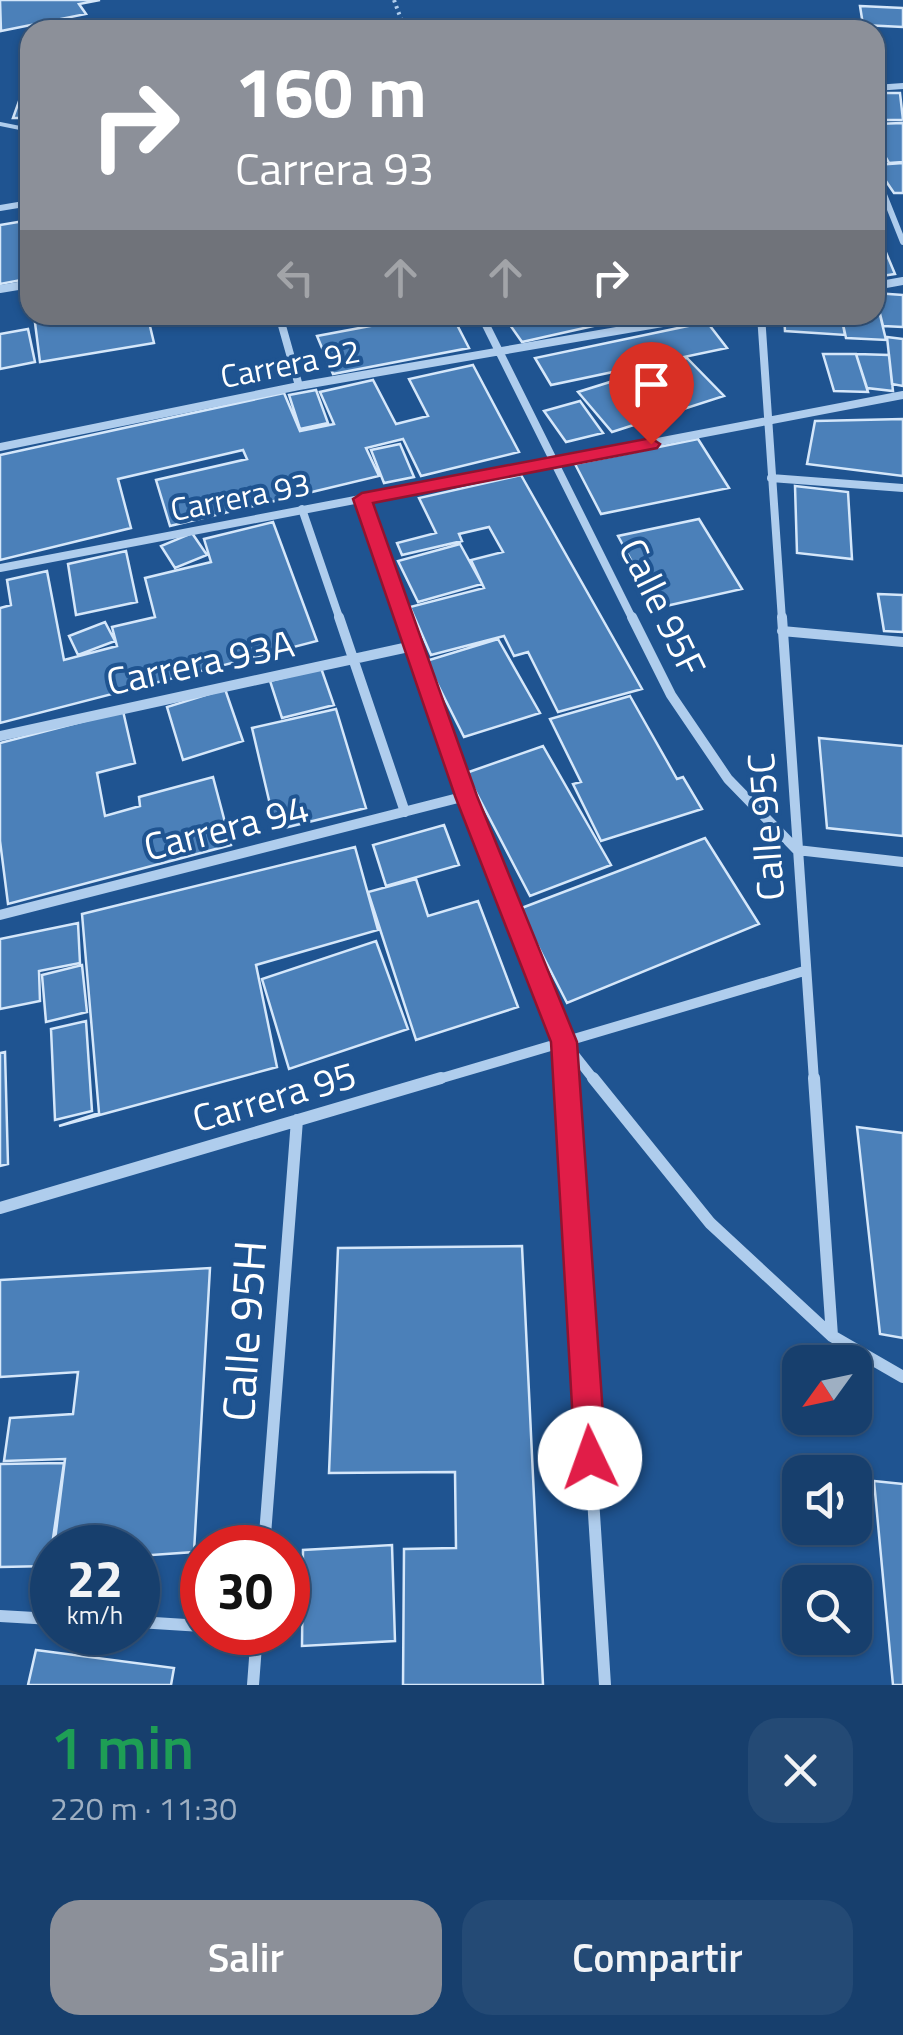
<!DOCTYPE html>
<html lang="es">
<meta charset="utf-8">
<style>
body{margin:0;font-family:"Titillium Web",sans-serif;background:#244a75;color:#f1f3f6;height:100vh;display:flex;flex-direction:column;font-size:38px;white-space:nowrap}
*{box-sizing:border-box;margin:0}
p{font-size:32px;color:#9eafc2}
.icon{flex:none;width:55px;height:55px;fill:none;stroke:currentColor;stroke-width:2;stroke-linecap:round;stroke-linejoin:round}
.map{position:relative;height:1685px;overflow:hidden}
.sheet{display:flex;flex-direction:column;background:#173f6d;flex:1}
.sheet>*{flex:none}
.banner{position:absolute;left:20px;top:20px;width:865px;height:305px;border-radius:30px;box-shadow:0 2px 8px #0004,0 0 0 2px #365880;background:#8c9099;color:#fff;overflow:hidden}
.needle{width:65px;rotate:237deg}
.buttons{position:absolute;left:782px;top:1345px;display:grid;gap:20px}
.buttons a{display:grid;place-items:center;width:90px;height:90px;border-radius:20px;background:#173f6d;box-shadow:0 2px 8px #0004,0 0 0 2px #365880;font-size:50px}
.speed{position:absolute;left:30px;top:1525px;display:flex;gap:20px;font-size:50px;font-weight:700;text-align:center}
.speed>*{display:grid;place-content:center;width:130px;height:130px;border-radius:50%;background:#173f6d;box-shadow:0 2px 8px #0004,0 0 0 2px #365880;line-height:1}
.speed small{font-size:25px;font-weight:400}
.speed .limit{border:15px solid #d22;background:#fff;color:#111}
.pin{position:absolute;display:grid;place-items:center;width:85px;height:85px;color:#fff;margin:-102px -42px;border-radius:50% 50% 50% 0;rotate:-45deg;box-shadow:0 0 10px #0007}
.pin .icon{rotate:45deg}
.me{position:absolute;width:110px;margin:-55px;rotate:357deg;stroke-linejoin:round;filter:drop-shadow(0 0 8px #0008)}
.turn{display:flex;align-items:center;gap:35px;height:210px;padding:0 50px;font-size:45px}
.turn .icon{width:130px;height:130px;stroke-width:2.5}
.turn b{display:block;font-size:70px;line-height:85px}
.lanes{display:flex;align-items:center;height:95px;padding:0 50px;background:#0003;justify-content:center;gap:50px;direction:ltr}
.lanes .off{opacity:.35}
.round{display:grid;place-items:center;flex:none;width:105px;height:105px;border-radius:30px;background:#244a75}
.summary{display:flex;align-items:center;justify-content:space-between;height:170px;padding:0 50px}
h1{font-size:60px;font-weight:600;line-height:75px;color:#1e9e55}
.button{display:flex;gap:20px;margin-top:auto;padding:20px 50px}
.button a{flex:1;height:115px;border-radius:30px;background:#8c9099;color:#fff;font-size:40px;font-weight:600;line-height:115px;text-align:center}
.button a+a{background:#244a75;color:#f1f3f6}
.map>svg:first-child{display:block}
</style>
<div class="map">
<svg width="903" height="1685" viewBox="0 0 903 1685">
<rect width="100%" height="100%" fill="#1f5491"/>
<path fill="#4b80b9" stroke="#d5e7fa" stroke-width="2.5" d="M0 0H100L79 4 86 14 1 31Z
M860 6 903 8V27L863 25Z
M23 90H30V118H13Z
M875 93H900L903 120H875Z
M903 123V162L889 163 875 139V124Z
M903 163V193H894L875 165Z
M30 220V283L26 279 0 284V225Z
M875 226 887 255 895 274 875 277Z
M875 293 903 295V327L883 326Z
M876 298 886 340 846 338 841 315H875Z
M34 315H193L149 322 154 343 40 362Z
M383 315H452L469 348 333 374 317 336 386 323Z
M503 315H642L522 342Z
M784 315H841L845 335 785 331Z
M707 322 727 348 551 385 535 358Z
M28 329 35 362 0 369V334Z
M887 337 903 339V386L892 384Z
M823 354H856L868 392 834 391Z
M856 354 889 355 893 391 867 388Z
M687 358 724 396 612 432 578 392Z
M473 365 519 452 421 476 403 439 366 448 379 476 170 526 156 480 247 459 243 450 118 479 131 528 0 560V455L284 393 300 431 334 424 320 392 373 380 396 424 428 416 409 379Z
M316 390 328 423 300 429 289 395Z
M580 401 603 433 566 442 544 411Z
M903 419V476L807 464 815 421Z
M698 439 729 488 601 514 575 464Z
M400 444 414 477 384 483 371 450Z
M521 475 642 689 558 712 528 652 514 656 504 636 431 655 410 607 484 588 471 560 503 552 489 527 459 534 462 541 402 555 397 543 436 533 419 498Z
M795 486 848 492 852 559 797 553Z
M699 519 742 589 657 608 618 536Z
M273 522 317 641 0 723V608L11 605 7 580 47 571 64 660 117 646 112 627 155 617 145 578 211 562 204 539Z
M192 533 207 555 175 568 161 546Z
M460 544 482 584 418 602 398 561Z
M126 551 137 602 76 615 68 564Z
M878 594 903 595V632L884 631Z
M105 622 115 641 78 655 69 636Z
M498 639 540 713 464 737 426 661Z
M321 668 334 705 282 718 270 681Z
M225 689 243 741 183 760 167 707Z
M630 696 677 779 683 777 702 809 601 841 573 784 581 782 550 719Z
M336 709 366 808 276 830 252 728Z
M123 711 135 763 97 773 105 816 140 806 139 797 213 777 231 845 8 904 0 841V743Z
M819 738 903 746V836L827 828Z
M543 746 611 865 530 896 466 773Z
M444 825 459 865 386 886 373 845Z
M705 838 759 924 567 1003 519 909Z
M355 847 378 930 256 965 277 1067 59 1126 99 1113 82 914Z
M416 879 428 916 478 901 518 1007 416 1040 368 892Z
M78 923 80 963 39 971 40 1001 0 1009V939Z
M376 941 408 1029 289 1069 262 979Z
M82 965 87 1012 46 1022 42 975Z
M86 1021 92 1111 55 1120 51 1029Z
M5 1052 8 1164 0 1166V1053Z
M857 1127 903 1133V1338L880 1334Z
M522 1246 543 1685H403L404 1549 456 1548 455 1472 329 1473 338 1248Z
M210 1268 194 1552 138 1556V1548H54L65 1459 4 1461 10 1418 73 1414 78 1372 0 1377V1280Z
M64 1463 49 1566 0 1567V1464Z
M874 1481 903 1484V1685H893Z
M392 1545 395 1641 302 1646 303 1550Z
M36 1650 174 1668 171 1685H28Z"/>
<g fill="none" stroke-linecap="round" stroke-linejoin="round">
<path stroke="#afcded" stroke-width="4" stroke-dasharray="2.5 4" stroke-linecap="butt" d="M394 0 405 30"/>
<path stroke="#afcded" stroke-width="4" d="M0 124 30 130"/>
<path stroke="#afcded" stroke-width="6" d="M875 88 903 86
M875 172 903 242
M0 208 30 203"/>
<path stroke="#afcded" stroke-width="8" d="M875 286 903 281
M0 289 30 284
M279 315 299 386
M481 315 633 620
M761 315 782 620
M0 447 299 386 709 315
M771 478 903 488
M362 499 404 620
M302 509 340 620
M0 568 903 395"/>
<path stroke="#afcded" stroke-width="10" d="M339 617 405 812
M403 617 466 796 564 1042 566 1081
M632 617 671 695 728 779 797 850 903 862
M782 617 814 1081
M782 631 903 642
M0 736 413 646
M0 915 466 796
M565 1043 595 1081
M432 1081 804 971"/>
<path stroke="#afcded" stroke-width="12" d="M566 1078 605 1685
M593 1078 710 1223 832 1336 903 1377
M814 1078 832 1336
M0 1208 441 1078
M264 1548 297 1120
M0 1616 52 1619
M138 1622 202 1626
M253 1685 257 1632"/>
</g>
<path fill="#e11d48" stroke="#92132f" stroke-width="2.5" d="M651 438 660 444 657 448 373 503 477 796 577 1042 606 1458 601 1469 590 1474 580 1469 575 1458 551 1042 455 796 353 499 362 493Z"/>
<g text-anchor="middle" dominant-baseline="central" stroke-width="8" stroke-linejoin="round" paint-order="stroke">
<g font-size="32" fill="#fff" stroke="#1f5491">
<text transform="translate(290 363) rotate(-11)">Carrera 92</text>
<text transform="translate(240 496) rotate(-11)">Carrera 93</text>
</g>
<g font-size="38" fill="#fff" stroke="#1f5491">
<text transform="translate(663 607) rotate(64)">Calle 95F</text>
<text transform="translate(200 662) rotate(-12)">Carrera 93A</text>
<text transform="translate(226 827) rotate(-14)">Carrera 94</text>
<text transform="translate(765 827) rotate(-94)">Calle 95C</text>
<text transform="translate(274 1096) rotate(-16)">Carrera 95</text>
</g>
<g font-size="45" fill="#fff" stroke="#1f5491">
<text transform="translate(243 1331) rotate(-86)">Calle 95H</text>
</g>
</g>
</svg>
<div class="buttons">
<a><svg class="needle" viewBox="-14 -14 28 28"><path d="M0-13l5 13h-10z" fill="#e53935"/><path d="M0 13l5-13h-10z" fill="#9eafc2"/></svg></a>
<a><svg class="icon" aria-label="sound" viewBox="0 0 24 24"><path d="M4 9h4l5-4v14l-5-4H4zM17 9q2 3 0 6"/></svg></a>
<a><svg class="icon" aria-label="search" viewBox="0 0 24 24"><circle cx="10" cy="10" r="6"/><path d="M15 15l6 6"/></svg></a>
</div>
<div class="speed"><div>22<small>km/h</small></div><div class="limit">30</div></div>
<div class="pin" style="left:651px;top:444px;background:#d93025"><svg class="icon" aria-label="arrive" viewBox="0 0 24 24"><path d="M6 21V4h12l-3 4 3 4H6"/></svg></div>
<svg class="me" style="left:590px;top:1458px" viewBox="-20 -20 40 40"><circle r="19" fill="#fff"/><path d="M0-13L10 11 0 6-10 11z" fill="#e11d48"/></svg>
<div class="banner">
<div class="turn"><svg class="icon" aria-label="right" viewBox="0 0 24 24"><path d="M7 20v-9h11M14 6l5 5-5 5"/></svg><div><b>160 m</b>Carrera 93</div></div>
<div class="lanes"><svg class="icon off" aria-label="left" viewBox="0 0 24 24"><path d="M17 20v-9H6M10 6l-5 5 5 5"/></svg><svg class="icon off" aria-label="ahead" viewBox="0 0 24 24"><path d="M12 20V5M6 11l6-6 6 6"/></svg><svg class="icon off" aria-label="ahead" viewBox="0 0 24 24"><path d="M12 20V5M6 11l6-6 6 6"/></svg><svg class="icon" aria-label="right" viewBox="0 0 24 24"><path d="M7 20v-9h11M14 6l5 5-5 5"/></svg></div>
</div>
</div>
<section class="sheet">
<div class="summary"><div><h1>1 min</h1><p>220 m · 11:30</p></div><a class="round"><svg class="icon" aria-label="close" viewBox="0 0 24 24"><path d="M6 6l12 12M18 6L6 18"/></svg></a></div>
<div class="button"><a>Salir</a><a>Compartir</a></div>
</section>
